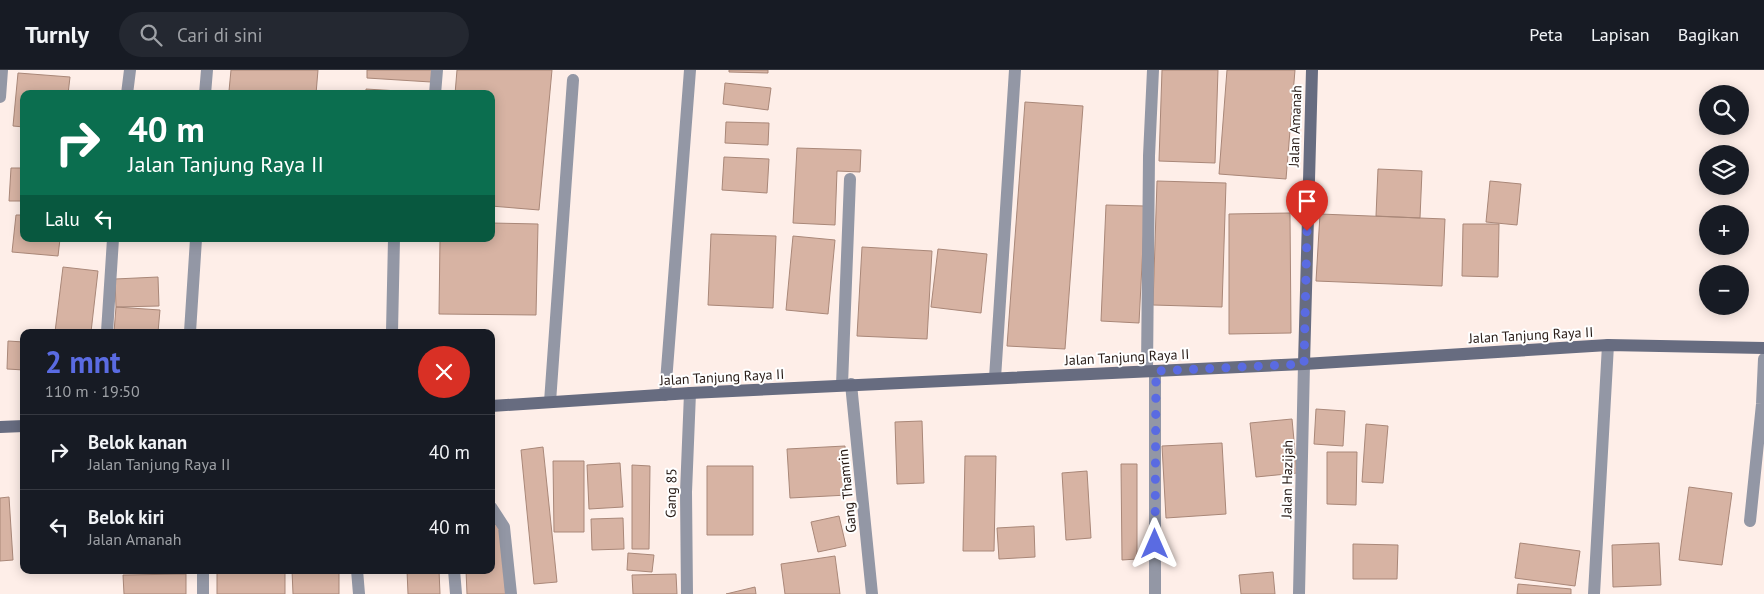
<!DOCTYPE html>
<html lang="id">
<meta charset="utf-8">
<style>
body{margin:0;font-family:"PT Sans",sans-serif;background:#242831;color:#f1f3f6;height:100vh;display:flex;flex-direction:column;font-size:19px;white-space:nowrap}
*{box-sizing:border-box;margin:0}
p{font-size:16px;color:#9ea1a6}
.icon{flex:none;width:28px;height:28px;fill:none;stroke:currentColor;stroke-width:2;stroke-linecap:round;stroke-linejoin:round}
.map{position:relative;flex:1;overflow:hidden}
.side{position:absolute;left:20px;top:259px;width:475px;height:245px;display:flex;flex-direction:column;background:#171b24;border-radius:10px;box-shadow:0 2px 12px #0003}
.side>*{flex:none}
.top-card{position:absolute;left:20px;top:20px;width:475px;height:152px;border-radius:10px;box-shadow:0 2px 12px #0003;background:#0b6e4f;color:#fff;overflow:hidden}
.fabs{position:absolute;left:1699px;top:15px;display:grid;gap:10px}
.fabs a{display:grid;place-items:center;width:50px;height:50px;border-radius:50%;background:#171b24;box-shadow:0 2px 12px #0003;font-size:25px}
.pin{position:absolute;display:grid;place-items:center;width:42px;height:42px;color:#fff;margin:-51px -21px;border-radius:50% 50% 50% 0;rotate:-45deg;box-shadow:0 0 5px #0007}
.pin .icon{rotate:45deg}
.me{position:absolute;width:55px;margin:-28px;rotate:0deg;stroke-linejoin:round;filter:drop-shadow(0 0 4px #0008)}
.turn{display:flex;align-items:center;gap:18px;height:105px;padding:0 25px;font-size:22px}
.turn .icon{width:65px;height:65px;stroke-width:2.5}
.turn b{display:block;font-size:35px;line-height:42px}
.then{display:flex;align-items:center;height:48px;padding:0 25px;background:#0003;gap:10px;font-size:19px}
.round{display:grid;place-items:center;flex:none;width:52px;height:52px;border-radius:26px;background:#242831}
.overview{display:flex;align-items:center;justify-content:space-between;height:85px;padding:0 25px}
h1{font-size:30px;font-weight:700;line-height:38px;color:#5a6be2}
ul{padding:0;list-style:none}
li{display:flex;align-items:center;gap:15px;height:75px;padding:0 25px;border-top:1px solid #363941}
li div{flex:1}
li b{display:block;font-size:19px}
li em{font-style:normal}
header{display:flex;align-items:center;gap:30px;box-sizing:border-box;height:70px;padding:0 25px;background:#171b24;border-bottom:1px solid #363941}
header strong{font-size:24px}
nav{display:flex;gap:28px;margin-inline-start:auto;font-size:18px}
.search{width:350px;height:45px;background:#242831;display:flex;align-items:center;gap:12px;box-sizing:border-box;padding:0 18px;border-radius:28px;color:#9ea1a6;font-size:19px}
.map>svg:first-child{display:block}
</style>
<header>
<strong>Turnly</strong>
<div class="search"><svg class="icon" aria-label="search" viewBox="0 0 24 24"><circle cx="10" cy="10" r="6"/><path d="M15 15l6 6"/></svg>Cari di sini</div>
<nav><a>Peta</a><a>Lapisan</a><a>Bagikan</a></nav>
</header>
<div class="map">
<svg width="1764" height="524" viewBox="0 0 1764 524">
<rect width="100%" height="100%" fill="#feeee8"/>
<path fill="#d7b3a3" stroke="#a98778" d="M231 0H318L316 24H256L229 21Z
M367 0H432L431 12 367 8Z
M457 0H552L539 140 491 136V24H455Z
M729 0H768V3L729 2Z
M1162 0H1218L1215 93 1159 91Z
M1227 0H1295L1286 109 1219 104Z
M18 3 70 7 68 24H24V57L13 56Z
M725 13 771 18 768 40 723 34Z
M366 19 431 23 366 24Z
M1025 32 1083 36 1065 279 1007 276Z
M726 52 769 53 768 75 725 73Z
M797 78 861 80 860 102 837 101 835 155 793 153Z
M724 87 769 89 767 123 722 120Z
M11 98H24V131H9Z
M1378 99 1422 101 1420 148 1376 146Z
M1157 111 1226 113 1222 237 1153 235Z
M1490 111 1521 114 1517 155 1486 152Z
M1106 135 1145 136 1139 253 1101 251Z
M1290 143 1291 263 1229 264V144Z
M1320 144 1445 149 1442 216 1316 211Z
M16 145H24V169H60L58 186 12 182Z
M491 153 538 154 536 245 439 244 440 169H491Z
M1463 154H1499L1498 207 1462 206Z
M711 164 776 166 773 238 708 235Z
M793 166 835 170 828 244 786 240Z
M862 177 932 181 927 269 857 266Z
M938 179 987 184 981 243 931 237Z
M63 197 98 201 91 262H55Z
M158 207 159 236 116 237 115 209Z
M116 237 160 240 158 262H114Z
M8 271 24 272V300L7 299Z
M1316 339 1345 341 1343 376 1314 374Z
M1292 349 1297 403 1256 407 1250 353Z
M922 351 924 413 897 414 895 352Z
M1366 354 1388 356 1383 413 1362 412Z
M1222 373 1226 444 1166 448 1162 376Z
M845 376 848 425 790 428 787 379Z
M543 377 557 512 534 514 521 380Z
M1327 382H1357L1356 435 1327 434Z
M965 386H996L994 481H963Z
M553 391H584V462H554Z
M620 393 623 437 589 439 587 395Z
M1121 394H1137V489L1122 490Z
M632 395 650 396 649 479H632Z
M707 396H753V465H707Z
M1087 401 1091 468 1066 470 1062 403Z
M1689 417 1732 423 1722 495 1679 490Z
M9 427 13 490 0 491V428Z
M839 446 846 476 818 482 811 452Z
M623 448 624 479 592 480 591 449Z
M500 454 506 524H467L466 500H491V455Z
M1034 456 1035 487 999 489 997 458Z
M1520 473 1580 481 1575 516 1515 508Z
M1659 473 1661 515 1613 517 1612 475Z
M1353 474 1398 475 1397 509H1353Z
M628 483 654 485 652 502 627 500Z
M835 486 840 524H785L781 494Z
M217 500H285V524H217Z
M292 500H339V524H293Z
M407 500H439L440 524H408Z
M1273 502 1275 524H1241L1239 505Z
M186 504V524H124L123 505Z
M676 504 677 524H633L632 505Z
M1518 514 1571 519V524H1517Z
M755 517 756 524H726Z"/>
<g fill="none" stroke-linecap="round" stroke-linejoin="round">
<path stroke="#9397a5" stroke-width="12" d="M205 24 207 0
M435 24 437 0
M190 262 196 169
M392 262 394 169
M995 308 1015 0
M842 315 850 109
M550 332 573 10"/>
<path stroke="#9397a5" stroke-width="12" d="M127 24 130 0
M0 27 2 0
M107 262 113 169
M1147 301 1149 86 1153 0
M851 314 872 524
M665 325 690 0
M491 437 504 457 511 524
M1750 451 1762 334 1764 289
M203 500V524
M357 500 359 524
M454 500 456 524
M687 524 686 422 690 323
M1155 524V301
M1299 524 1304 294
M1594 524 1608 275"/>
<path stroke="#676c80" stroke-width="12" d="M1304 294 1312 0
M491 336 690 323 1304 294 1608 275 1764 278
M0 357 24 356"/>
</g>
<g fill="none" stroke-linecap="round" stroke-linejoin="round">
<path stroke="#5a6be2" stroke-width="9" stroke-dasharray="0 16.2" d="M1155 474 1156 301 1304 294 1307 161"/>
</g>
<g text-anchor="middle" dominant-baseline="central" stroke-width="4" stroke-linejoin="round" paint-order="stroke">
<g font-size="14" fill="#261914" stroke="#fff">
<text transform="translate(1295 56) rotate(-88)">Jalan Amanah</text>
<text transform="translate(1531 265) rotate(-3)">Jalan Tanjung Raya II</text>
<text transform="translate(1127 287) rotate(-3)">Jalan Tanjung Raya II</text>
<text transform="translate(722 307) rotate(-3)">Jalan Tanjung Raya II</text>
<text transform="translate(1287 409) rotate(-89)">Jalan Hazijah</text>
<text transform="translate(847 421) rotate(-96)">Gang Thamrin</text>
<text transform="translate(671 423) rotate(-89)">Gang 85</text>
</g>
</g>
</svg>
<div class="fabs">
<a><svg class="icon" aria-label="search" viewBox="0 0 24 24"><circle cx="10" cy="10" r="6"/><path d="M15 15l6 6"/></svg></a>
<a><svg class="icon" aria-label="layers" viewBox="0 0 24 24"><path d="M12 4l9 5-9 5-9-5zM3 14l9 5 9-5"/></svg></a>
<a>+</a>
<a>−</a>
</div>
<div class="pin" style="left:1307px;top:161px;background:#d93025"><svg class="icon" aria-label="arrive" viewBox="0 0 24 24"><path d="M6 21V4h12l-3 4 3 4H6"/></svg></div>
<svg class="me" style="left:1155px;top:474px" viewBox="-20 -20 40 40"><path d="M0-17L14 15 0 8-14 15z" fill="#5a6be2" stroke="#fff" stroke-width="4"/></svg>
<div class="top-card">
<div class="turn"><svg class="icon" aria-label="right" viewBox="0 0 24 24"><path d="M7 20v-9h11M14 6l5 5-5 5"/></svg><div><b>40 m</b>Jalan Tanjung Raya II</div></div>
<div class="then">Lalu<svg class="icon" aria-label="left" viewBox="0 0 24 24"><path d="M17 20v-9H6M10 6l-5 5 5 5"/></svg></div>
</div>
<section class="side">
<div class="overview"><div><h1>2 mnt</h1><p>110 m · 19:50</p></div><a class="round" style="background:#d93025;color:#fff"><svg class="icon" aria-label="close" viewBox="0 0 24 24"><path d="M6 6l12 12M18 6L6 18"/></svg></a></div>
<ul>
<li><svg class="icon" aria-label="right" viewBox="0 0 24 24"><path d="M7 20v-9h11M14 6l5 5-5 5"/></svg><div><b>Belok kanan</b><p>Jalan Tanjung Raya II</p></div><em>40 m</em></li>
<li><svg class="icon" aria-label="left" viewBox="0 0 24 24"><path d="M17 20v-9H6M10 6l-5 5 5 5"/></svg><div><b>Belok kiri</b><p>Jalan Amanah</p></div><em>40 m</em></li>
</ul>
</section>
</div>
